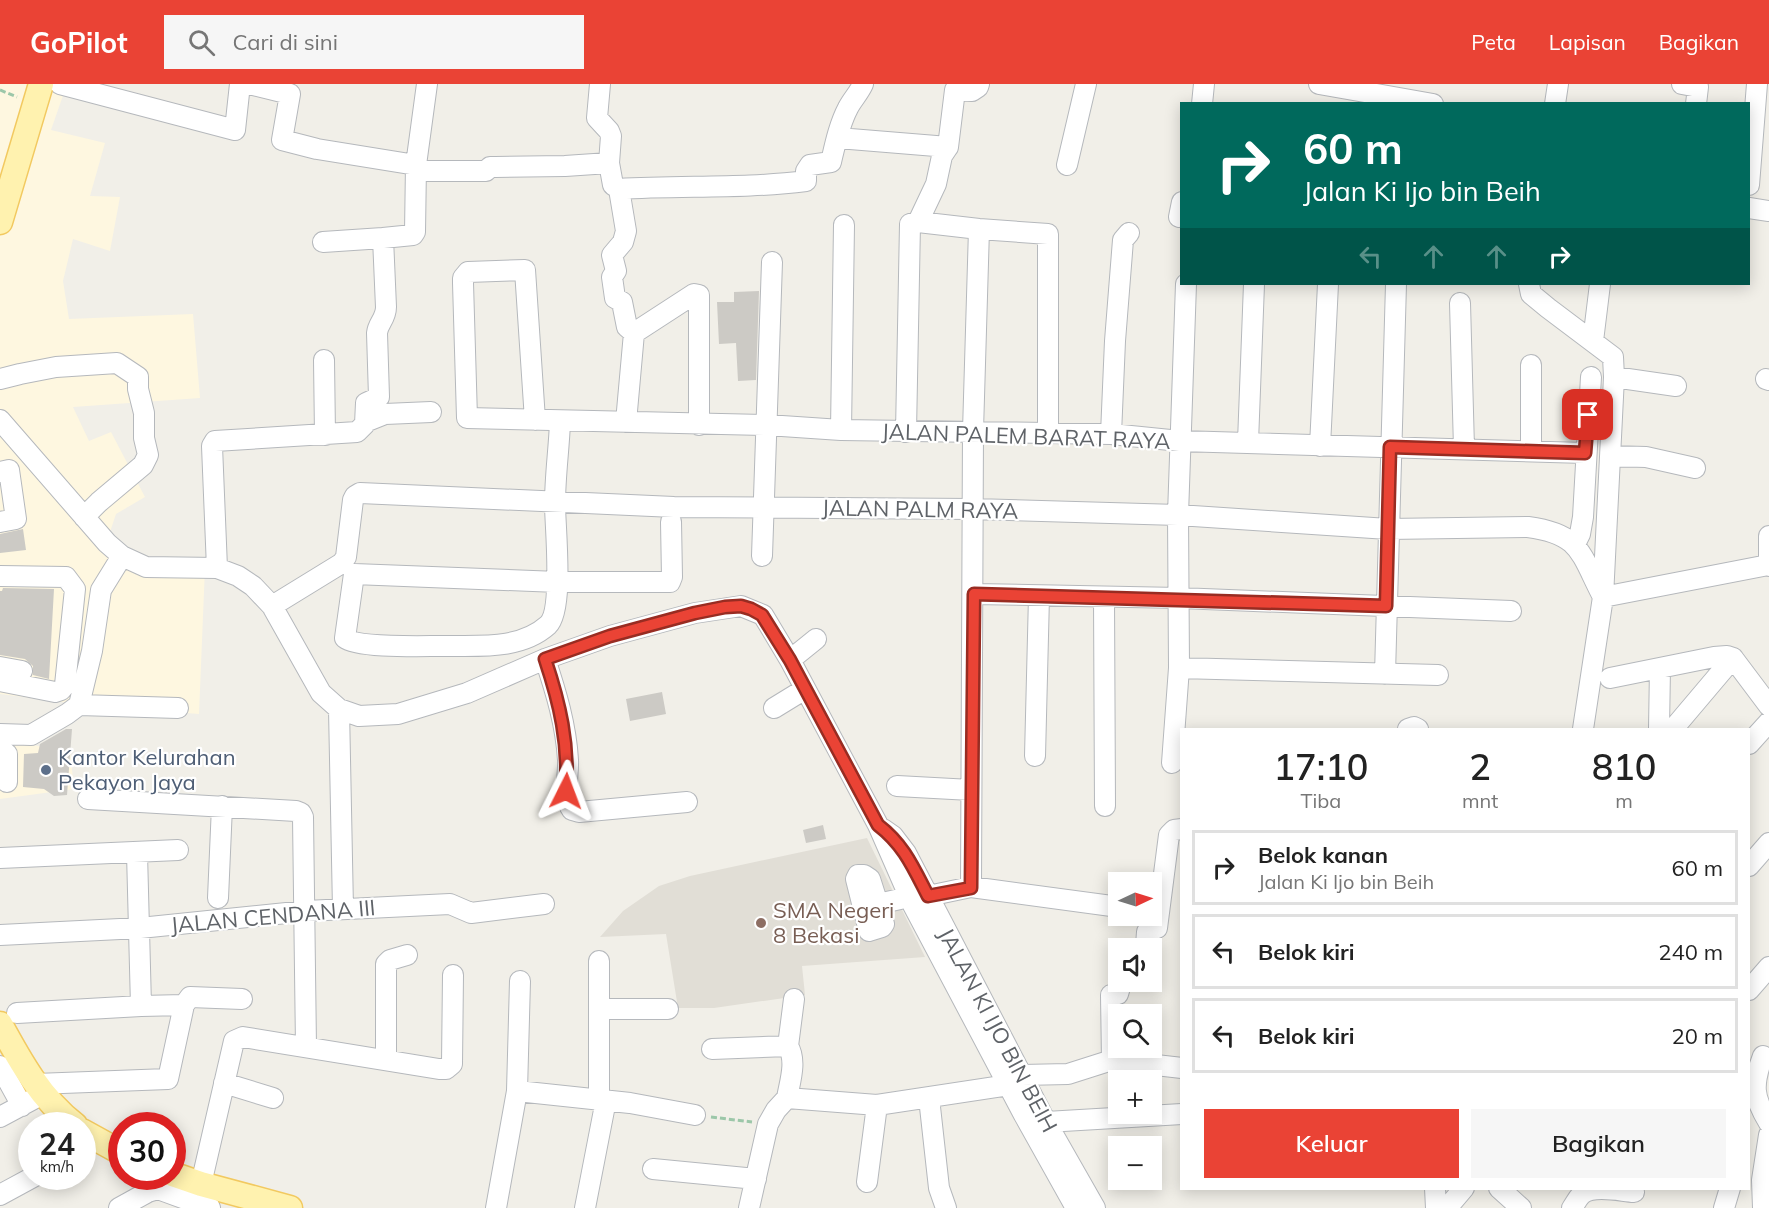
<!DOCTYPE html>
<html lang="id">
<meta charset="utf-8">
<style>
body{margin:0;font-family:Mulish,sans-serif;background:#f6f6f6;color:#222;height:100vh;display:flex;flex-direction:column;font-size:22px;white-space:nowrap}
*{box-sizing:border-box;margin:0}
p{font-size:20px;color:#767676}
.icon{flex:none;width:33px;height:33px;fill:none;stroke:currentColor;stroke-width:2;stroke-linecap:round;stroke-linejoin:round}
.map{position:relative;flex:1;overflow:hidden}
.panel{position:absolute;left:1180px;top:644px;width:570px;height:462px;display:flex;flex-direction:column;background:#fff;border-radius:0px;box-shadow:0 3px 15px #0003}
.panel>*{flex:none}
.hud{position:absolute;left:1180px;top:18px;width:570px;height:183px;border-radius:0px;box-shadow:0 3px 15px #0003;background:#00695c;color:#fff;overflow:hidden}
.needle{width:39px;rotate:86deg}
.controls{position:absolute;left:1108px;top:788px;display:grid;gap:12px}
.controls a{display:grid;place-items:center;width:54px;height:54px;border-radius:0px;background:#fff;box-shadow:0 3px 15px #0003;font-size:30px}
.speed{position:absolute;left:18px;top:1028px;display:flex;gap:12px;font-size:30px;font-weight:700;text-align:center}
.speed>*{display:grid;place-content:center;width:78px;height:78px;border-radius:50%;background:#fff;box-shadow:0 3px 15px #0003;line-height:1}
.speed small{font-size:15px;font-weight:400}
.speed .limit{border:9px solid #d22;background:#fff;color:#111}
.pin{position:absolute;display:grid;place-items:center;width:51px;height:51px;color:#fff;margin:-26px;border-radius:12px;box-shadow:0 3px 9px #0006}
.me{position:absolute;width:66px;margin:-33px;rotate:3deg;stroke-linejoin:round;filter:drop-shadow(0 0 4px #0008)}
.turn{display:flex;align-items:center;gap:21px;height:126px;padding:0 24px;font-size:27px}
.turn .icon{width:78px;height:78px;stroke-width:2.5}
.turn b{display:block;font-size:42px;line-height:51px}
.lanes{display:flex;align-items:center;height:57px;padding:0 24px;background:#0003;justify-content:center;gap:30px;direction:ltr}
.lanes .off{opacity:.35}
.eta{display:flex;justify-content:space-evenly;align-items:center;height:102px;text-align:center}
.eta b{font-size:36px;font-weight:600;line-height:42px}
.action{display:flex;gap:12px;margin-top:auto;padding:12px 24px}
.action a{flex:1;height:69px;border-radius:0px;background:#ea4335;color:#fff;font-size:24px;font-weight:600;line-height:69px;text-align:center}
.action a+a{background:#f6f6f6;color:#222}
ul{padding:0;list-style:none}
li{display:flex;align-items:center;gap:18px;height:75px;margin:0 12px 9px;padding:0 12px;border:3px solid #e0e0e0;border-radius:0px}
li div{flex:1}
li b{display:block;font-size:22px}
li em{font-style:normal}
header{display:flex;align-items:center;gap:36px;box-sizing:border-box;height:84px;padding:0 30px;background:#ea4335;color:#fff}
header strong{font-size:28px}
nav{display:flex;gap:33px;margin-inline-start:auto;font-size:21px}
.search{width:420px;height:54px;background:#f6f6f6;display:flex;align-items:center;gap:15px;box-sizing:border-box;padding:0 21px;border-radius:0px;color:#767676;font-size:22px}
.map>svg:first-child{display:block}
</style>
<header>
<strong>GoPilot</strong>
<div class="search"><svg class="icon" aria-label="search" viewBox="0 0 24 24"><circle cx="10" cy="10" r="6"/><path d="M15 15l6 6"/></svg>Cari di sini</div>
<nav><a>Peta</a><a>Lapisan</a><a>Bagikan</a></nav>
</header>
<div class="map">
<svg width="1769" height="1124" viewBox="0 0 1769 1124">
<rect width="100%" height="100%" fill="#f1efe8"/>
<path fill="#fef7e0" d="M0 0H67L51 46 105 59 90 112 120 113 110 167 73 155 63 197 69 235 193 230 200 314 73 323 89 357 111 348 145 413 116 430 108 454 146 483H205L199 630 85 621 0 610Z
M0 657 70 666 74 705 0 715Z"/>
<path fill="#e1ded6" d="M867 754 925 873 802 882 805 911 714 924H678L666 850 600 853 623 827 659 802 690 792Z"/>
<path fill="#cccac5" d="M759 207 756 296 738 297 736 259 719 260 717 218H734V208Z
M23 445 26 466 0 469V450Z
M3 504 54 505 49 595 33 591V582L25 575 0 571V507H2Z
M662 608 666 630 630 637 626 615Z
M66 645H72L67 711 54 712 44 705 23 703 24 670 38 669 40 660Z
M823 741 826 755 806 759 803 746Z"/>
<g fill="none" stroke-linecap="round" stroke-linejoin="round">
<g stroke="#b5b8bc" stroke-width="22">
<path id="minor" d="M60 0 235 46 240 0
M249 0 290 10 282 56 317 65 416 81
M600 0 597 34 609 47 611 52 609 79 613 101 619 105 626 147 623 158 612 171 616 187 612 193 615 214 622 218 627 243 634 249
M1319 0 1433 20
M1682 0 1698 3 1696 20
M1202 20 1204 0
M1555 20 1558 0
M838 54 948 63
M1067 81 1086 0
M416 87H486L490 83H495L565 82 609 79
M1749 101 1757 0
M619 105C682 101 744 105 806 97V87L810 81 831 78C835 61 839 41 848 24 852 16 859 9 863 0
M1749 124 1769 127
M1179 133 1182 118
M918 138 936 100 942 72 948 63 955 6 972 7 978 3 979 0
M323 158 383 154
M1529 200 1531 210 1548 224 1613 273 1614 293 1603 513 1583 645
M1460 219 1464 364
M634 249 694 210 699 211V341
M1593 257 1600 200
M324 276 325 351
M1614 293 1676 302
M0 295 20 290 56 283 117 279 138 293V305L144 329V354L148 371 143 381 99 418 84 433
M1766 295 1769 296
M0 336 107 459 122 472 146 483 217 484 238 492 253 502 272 522 321 609 339 625 359 632 398 630 467 609 545 575 610 552 695 529 741 522 763 531 790 576 878 741 913 821 1024 1031 1076 1124
M535 336 525 186 468 188 463 194V199L467 334 767 341 841 346 1111 350 1180 357 1585 369
M365 338 385 330 431 328
M560 338C559 365 555 392 555 420 555 443 564 526 548 541 519 567 476 561 439 562 421 562 357 564 345 554L354 490 558 498H670L672 493 671 438
M626 338 634 249
M841 346 844 141
M906 348 910 140 918 138 979 145 1048 150V349
M1111 350 1115 257 1123 156 1129 149
M1248 358 1254 200
M1320 362 1328 200
M1531 367V281
M1610 372 1646 373 1695 384
M0 388 9 386 16 435 0 438
M1769 452V482
M1575 460 1580 450 1583 433 1591 293
M762 472 772 178
M217 484 212 362 215 357 357 348 365 340 366 319 379 313 377 249C378 239 386 235 386 223L383 154 413 151 415 148 416 81 427 0
M0 492 66 493 75 505 65 601 61 606 55 608 0 597
M974 510 1179 514 1511 527
M1104 514 1105 722
M272 522 342 479 346 473 353 416 355 412 360 409 674 423 973 425 1178 431 1388 445 1528 443C1581 450 1580 469 1603 513L1768 481
M1733 574 1769 622
M545 575C556 608 566 641 568 676 569 692 562 712 572 726L579 728 687 718
M790 576 816 555
M0 583 22 587
M1179 584 1438 591
M1385 590 1396 200
M1610 594 1714 573 1727 572 1733 574
M79 621 92 567 101 506 122 472
M79 621 178 624
M774 624 805 605
M339 625 343 825
M1408 645 1414 643 1418 645
M1659 645 1660 584
M1673 645 1733 574
M0 650 31 651 67 630 79 621
M1749 660 1769 638
M0 669 7 670V698
M1035 672 1039 512
M1172 679 1179 584 1178 431 1186 200
M897 702 971 706
M88 715 296 727 301 729 303 733 306 963
M883 745 893 752 906 769 1046 1038 1095 1124
M0 774 178 766
M1749 782 1769 759
M971 803 973 347 979 145
M928 812 971 803 1119 823
M218 814 222 722
M878 820 870 795 864 791H858L856 795 869 847 882 843 884 840 878 820 909 813
M0 851 140 844 306 827 450 820 471 829 544 820
M1141 864 1146 861 1147 848 1157 844 1169 751 1174 746 1182 745
M599 877V1015
M1749 906 1769 883
M141 922 184 921
M599 925H668
M17 929 141 922 137 769
M712 965 788 962
M1763 972C1752 1001 1753 1013 1769 1039
M386 975V880L390 876 407 871
M1112 976 1182 984
M0 982 22 1022
M1022 991 1068 990 1112 976 1111 911 1118 910 1121 900 1125 897
M224 999 273 1014
M36 1000 168 995 184 921 190 913 242 915
M517 1007 520 897
M787 1014C790 997 797 977 788 962L794 915
M929 1014 939 1104 946 1124
M0 1033 43 1010
M1036 1042 1046 1038 1182 1030
M653 1085 756 1095
M867 1098 877 1021
M201 1100 234 957 243 953 439 985H446L452 980 453 891
M1435 1104 1436 1124
M1499 1104 1521 1124
M0 1111 35 1092
M119 1124 148 1108 158 1105 210 1124
M496 1124 517 1007 630 1019 695 1031
M585 1124 606 1016
M749 1124 768 1040 776 1026 787 1014 877 1021 1009 1001
M1447 1124 1464 1104
M1572 1124C1575 1120 1577 1115 1581 1111 1592 1100 1619 1107 1634 1108
M1724 1124 1730 1104
M1763 1124 1762 1096 1769 1051"/>
</g>
<g stroke="#f2c960" stroke-width="27">
<path id="major" d="M0 138 41 0
M0 940C20 977 41 1015 75 1041
M82 1047 122 1069
M172 1090 201 1100 290 1124"/>
</g>
<path stroke="#9cc7a9" stroke-width="3" stroke-dasharray="6 3" stroke-linecap="butt" d="M0 6 17 13
M711 1033 752 1038"/>
<use href="#minor" stroke="#fff" stroke-width="20"/>
<use href="#major" stroke="#fff2af" stroke-width="24"/>
</g>
<g fill="none" stroke-linecap="round" stroke-linejoin="round">
<g stroke="#982c22" stroke-width="15">
<path id="route" d="M566 707C569 659 560 620 545 575L610 552 695 529 725 523 741 522 751 525 762 531 790 576 878 741C904 761 913 783 928 812L971 804 974 510 1386 522 1390 363 1585 369 1588 331"/>
</g>
<use href="#route" stroke="#ea4335" stroke-width="10"/>
</g>
<circle fill="#5c6f8a" stroke="#fff" stroke-width="2" cx="46" cy="686" r="6"/>
<circle fill="#8d6e63" stroke="#fff" stroke-width="2" cx="761" cy="839" r="6"/>
<g text-anchor="middle" dominant-baseline="central" stroke-width="4.5" stroke-linejoin="round" paint-order="stroke">
<g font-size="22" fill="#5f6368" stroke="#fff">
<text transform="translate(1026 352) rotate(2)">JALAN PALEM BARAT RAYA</text>
<text transform="translate(920 425) rotate(1)">JALAN PALM RAYA</text>
<text transform="translate(273 832) rotate(-5)">JALAN CENDANA III</text>
<text transform="translate(998 946) rotate(62)">JALAN KI IJO BIN BEIH</text>
</g>
<g font-size="22" fill="#4e5e75" stroke="#fff" text-anchor="start">
<text x="58" y="673">Kantor Kelurahan<tspan x="58" dy="25">Pekayon Jaya</tspan></text>
</g>
<g font-size="22" fill="#785e54" stroke="#fff" text-anchor="start">
<text x="773" y="826">SMA Negeri<tspan x="773" dy="25">8 Bekasi</tspan></text>
</g>
</g>
</svg>
<div class="controls">
<a><svg class="needle" viewBox="-14 -14 28 28"><path d="M0-13l5 13h-10z" fill="#e53935"/><path d="M0 13l5-13h-10z" fill="#767676"/></svg></a>
<a><svg class="icon" aria-label="sound" viewBox="0 0 24 24"><path d="M4 9h4l5-4v14l-5-4H4zM17 9q2 3 0 6"/></svg></a>
<a><svg class="icon" aria-label="search" viewBox="0 0 24 24"><circle cx="10" cy="10" r="6"/><path d="M15 15l6 6"/></svg></a>
<a>+</a>
<a>−</a>
</div>
<div class="speed"><div>24<small>km/h</small></div><div class="limit">30</div></div>
<div class="pin" style="left:1588px;top:331px;background:#d93025"><svg class="icon" aria-label="arrive" viewBox="0 0 24 24"><path d="M6 21V4h12l-3 4 3 4H6"/></svg></div>
<svg class="me" style="left:566px;top:707px" viewBox="-20 -20 40 40"><path d="M0-17L14 15 0 8-14 15z" fill="#ea4335" stroke="#fff" stroke-width="4"/></svg>
<div class="hud">
<div class="turn"><svg class="icon" aria-label="right" viewBox="0 0 24 24"><path d="M7 20v-9h11M14 6l5 5-5 5"/></svg><div><b>60 m</b>Jalan Ki Ijo bin Beih</div></div>
<div class="lanes"><svg class="icon off" aria-label="left" viewBox="0 0 24 24"><path d="M17 20v-9H6M10 6l-5 5 5 5"/></svg><svg class="icon off" aria-label="ahead" viewBox="0 0 24 24"><path d="M12 20V5M6 11l6-6 6 6"/></svg><svg class="icon off" aria-label="ahead" viewBox="0 0 24 24"><path d="M12 20V5M6 11l6-6 6 6"/></svg><svg class="icon" aria-label="right" viewBox="0 0 24 24"><path d="M7 20v-9h11M14 6l5 5-5 5"/></svg></div>
</div>
<section class="panel">
<div class="eta">
<div><b>17:10</b><p>Tiba</p></div>
<div><b>2</b><p>mnt</p></div>
<div><b>810</b><p>m</p></div>
</div>
<ul>
<li><svg class="icon" aria-label="right" viewBox="0 0 24 24"><path d="M7 20v-9h11M14 6l5 5-5 5"/></svg><div><b>Belok kanan</b><p>Jalan Ki Ijo bin Beih</p></div><em>60 m</em></li>
<li><svg class="icon" aria-label="left" viewBox="0 0 24 24"><path d="M17 20v-9H6M10 6l-5 5 5 5"/></svg><div><b>Belok kiri</b></div><em>240 m</em></li>
<li><svg class="icon" aria-label="left" viewBox="0 0 24 24"><path d="M17 20v-9H6M10 6l-5 5 5 5"/></svg><div><b>Belok kiri</b></div><em>20 m</em></li>
</ul>
<div class="action"><a>Keluar</a><a>Bagikan</a></div>
</section>
</div>
